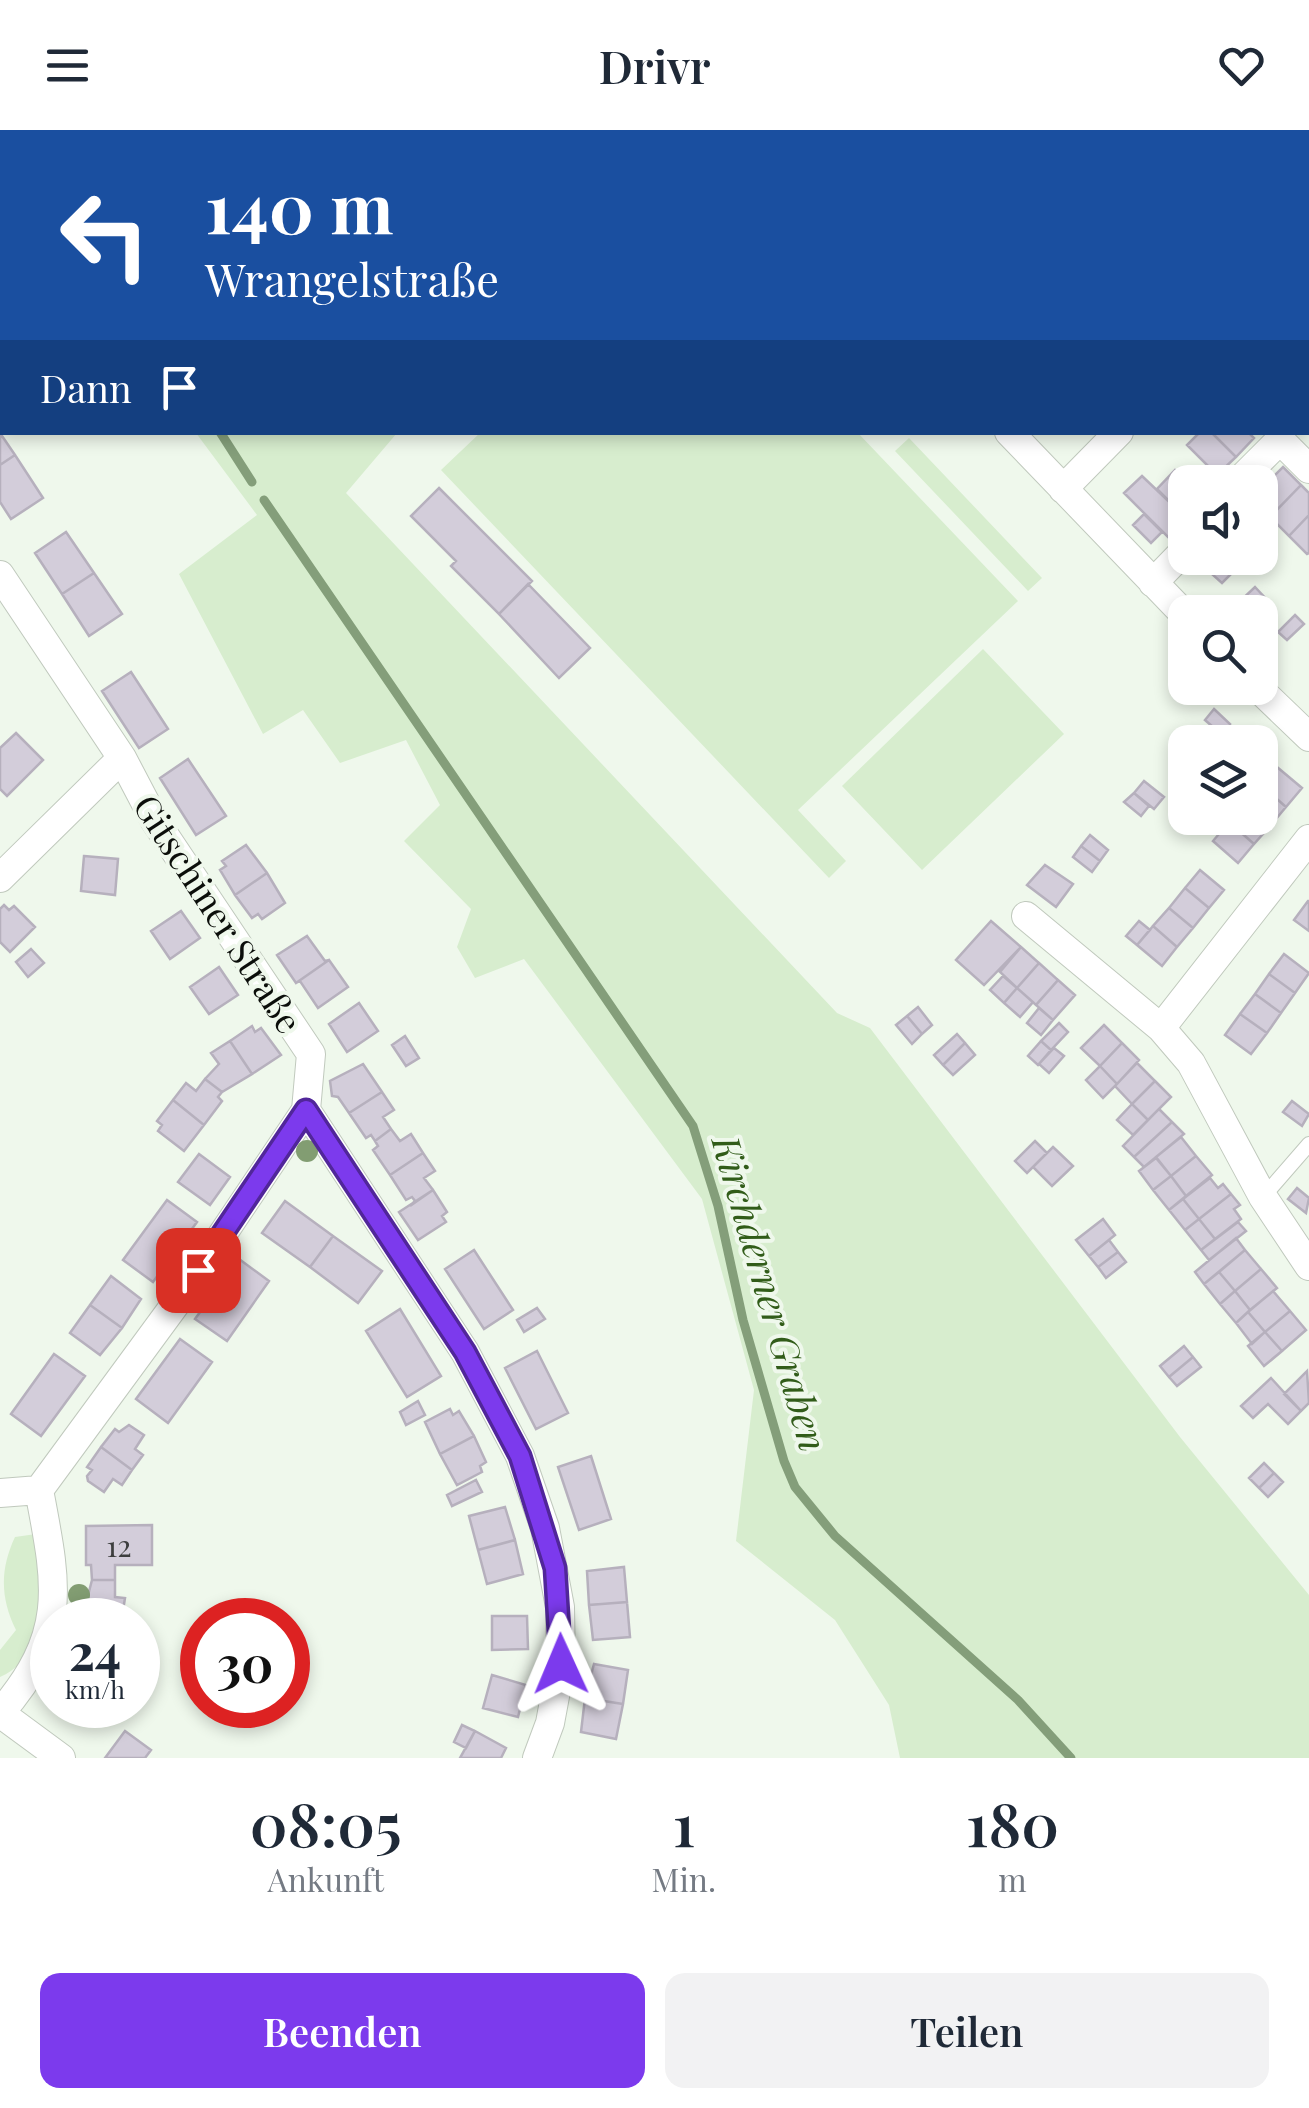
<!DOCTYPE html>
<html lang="de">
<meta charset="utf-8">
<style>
body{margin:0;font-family:"Playfair Display",serif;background:#f2f2f3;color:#1f2937;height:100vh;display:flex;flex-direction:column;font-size:38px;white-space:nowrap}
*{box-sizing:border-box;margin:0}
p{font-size:32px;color:#747a83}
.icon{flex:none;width:55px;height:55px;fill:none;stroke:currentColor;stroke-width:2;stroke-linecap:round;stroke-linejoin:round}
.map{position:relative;height:1628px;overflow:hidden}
.drawer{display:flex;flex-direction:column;background:#fff;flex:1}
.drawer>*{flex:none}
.guide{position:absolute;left:0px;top:0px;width:1310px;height:305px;box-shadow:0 5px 15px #0003;background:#1a4fa0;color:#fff;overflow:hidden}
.controls{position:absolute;left:1168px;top:335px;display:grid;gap:20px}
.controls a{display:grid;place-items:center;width:110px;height:110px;border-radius:20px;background:#fff;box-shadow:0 5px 15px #0003;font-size:50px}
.speed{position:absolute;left:30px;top:1468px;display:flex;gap:20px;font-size:50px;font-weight:700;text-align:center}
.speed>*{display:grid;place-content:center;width:130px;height:130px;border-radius:50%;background:#fff;box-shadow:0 5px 15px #0003;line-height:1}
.speed small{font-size:25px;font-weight:400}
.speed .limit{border:15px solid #d22;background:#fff;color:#111}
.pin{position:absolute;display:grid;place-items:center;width:85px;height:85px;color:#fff;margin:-42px;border-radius:20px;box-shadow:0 5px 15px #0006}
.me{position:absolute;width:110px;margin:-55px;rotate:359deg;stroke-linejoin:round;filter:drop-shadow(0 0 8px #0008)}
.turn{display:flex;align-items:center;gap:35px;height:210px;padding:0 40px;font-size:45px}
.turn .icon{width:130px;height:130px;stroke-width:2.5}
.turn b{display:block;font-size:70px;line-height:85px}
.then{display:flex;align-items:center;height:95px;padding:0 40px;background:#0003;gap:20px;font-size:38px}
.eta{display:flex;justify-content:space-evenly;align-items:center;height:170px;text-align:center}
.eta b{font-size:60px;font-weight:600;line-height:70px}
.button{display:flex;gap:20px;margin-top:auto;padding:20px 40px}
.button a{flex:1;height:115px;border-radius:20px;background:#7c3aed;color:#fff;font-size:40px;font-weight:600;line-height:115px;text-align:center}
.button a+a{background:#f2f2f3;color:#1f2937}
header{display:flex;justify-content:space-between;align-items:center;height:130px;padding:0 40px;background:#fff;font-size:45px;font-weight:600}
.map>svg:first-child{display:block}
</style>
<header><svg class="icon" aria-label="menu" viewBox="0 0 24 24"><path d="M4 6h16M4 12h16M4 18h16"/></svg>Drivr<svg class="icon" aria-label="heart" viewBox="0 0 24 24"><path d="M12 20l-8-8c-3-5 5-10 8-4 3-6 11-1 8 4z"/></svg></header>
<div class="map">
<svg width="1309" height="1628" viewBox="0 0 1309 1628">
<rect width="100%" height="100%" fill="#eff8ec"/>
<path fill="#dfedda" d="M189 0H601L188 2Z"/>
<path fill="#d7edce" d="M481 302 858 303 1018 471 798 680 846 731 829 748 441 340Z
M196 303H397L346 363 837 883 870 898 1180 1307 1309 1465V1628H900L889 1575 835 1490 736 1411 754 1260 702 1069 524 829 475 848 457 817 471 779 404 711 440 675 406 610 340 633 303 580 263 604 179 444 257 385Z
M909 308 1042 448 1028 461 895 321Z
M983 519 1064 604 922 740 842 656Z
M36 1404C39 1446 51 1527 0 1547V1520L16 1500C0 1468 0 1439 15 1407Z"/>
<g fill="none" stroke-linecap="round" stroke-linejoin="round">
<path stroke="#849e7a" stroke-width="9" d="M7 0 9 2
M220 302 252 352
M264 370 693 996 718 1076 743 1190 784 1331 795 1357 835 1406 1018 1570 1071 1628"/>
</g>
<path fill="#d3cdda" stroke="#b6b0bd" stroke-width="2.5" d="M1200 302H1211L1236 327 1217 345 1187 315Z
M1211 302H1248L1254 308 1236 327Z
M0 303 15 325 0 335Z
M15 325 43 368 11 389 0 372V335Z
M1283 337 1301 355 1270 387 1260 376V360Z
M1175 340 1188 352 1185 387 1157 359Z
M1142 346 1185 387V392L1169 408 1124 363Z
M1301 355 1309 363V385L1289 406 1270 387Z
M439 358 532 451 499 484 451 436 456 431 411 386Z
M1144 384 1162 402 1151 413 1133 395Z
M1309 385V423L1307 424 1289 406Z
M66 402 94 443 62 464 35 423Z
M1229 428 1238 437 1222 453 1213 445Z
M94 443 122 484 89 506 62 464Z
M528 454 590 518 559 548 499 484Z
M1255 457 1268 471 1256 482H1247L1238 473Z
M1295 485 1304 494 1287 510 1278 502Z
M131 542 168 599 139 618 102 561Z
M1214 579 1230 594 1221 604 1205 590Z
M16 603 43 630 7 666 0 659V618Z
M188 629 226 686 196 705 160 648Z
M1277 637 1302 658 1286 677 1261 655Z
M1144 651 1164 667 1154 679 1134 663Z
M1261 655 1286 677 1271 695 1260 685Z
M1134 663 1149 676 1141 686 1124 672Z
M1260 685 1271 695 1254 714 1229 692 1233 688Z
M1229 692 1254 714 1238 733 1213 711Z
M1090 705 1108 720 1100 731 1081 716Z
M246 715 267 743 235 765 220 740 226 736 222 731Z
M1081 716 1100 731 1092 742 1073 727Z
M84 726 118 729 115 765 81 761Z
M1045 735 1073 754 1056 777 1027 755Z
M1200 740 1224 760 1209 778 1185 758Z
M267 743 285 773 262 789 258 784 252 788 235 765Z
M1185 758 1209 778 1193 798 1169 778Z
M1308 771H1309V801L1294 790Z
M4 775 9 780 14 776 35 797 10 822 0 812V779Z
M1169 778 1193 798 1177 817 1153 796Z
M181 781 200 808 170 829 151 801Z
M991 791 1021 817 984 855 956 830Z
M1139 791 1150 800 1137 815 1126 806Z
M1153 796 1177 817 1162 836 1137 815Z
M307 806 325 831 329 830 296 853 277 825Z
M1021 817 1039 833 1017 858 1000 842Z
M31 819 44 833 28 847 16 832Z
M1284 824 1309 843 1295 863 1269 844Z
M329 830 348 857 318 878 300 851 296 853Z
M1039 833 1058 850 1036 875 1017 858Z
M219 837 238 865 209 884 190 857Z
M1269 844 1295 863 1281 883 1255 864Z
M1003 846 1017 858 1004 873 990 860Z
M1058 850 1075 865 1053 890 1036 875Z
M1017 858 1033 872 1020 887 1004 873Z
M1255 864 1281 883 1267 903 1240 884Z
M359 873 378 901 347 922 329 894Z
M918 877 932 895 922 904 907 886Z
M1039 878 1053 890 1041 905 1027 893Z
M1240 884 1267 903 1251 924 1225 905Z
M907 886 922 904 912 914 896 895Z
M1059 893 1068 902 1051 920 1041 911Z
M1104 895 1122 913 1100 936 1081 918Z
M252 896 255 902 261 898 281 925 252 944 230 911Z
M957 904 965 913 943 935 934 925Z
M405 906 419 928 406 936 392 915Z
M230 911 252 944 222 962 205 949 219 934 211 923Z
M1041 911 1051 920 1038 935 1028 926Z
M965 913 975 925 953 945 943 935Z
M1122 913 1139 930 1117 954 1100 936Z
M1054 918 1064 926 1049 943 1039 934Z
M1137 933 1155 951 1132 974 1115 956Z
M363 934 382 962 349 983 338 967 332 966 330 951Z
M1100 936 1117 954 1103 968 1086 950Z
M205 949 222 962 218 967 222 971 204 995 173 970 186 953 196 961Z
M1155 951 1171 967 1148 990 1132 974Z
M382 962 394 980 383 987 391 999 375 1011 371 1005 366 1008 349 983Z
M173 970 204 995 184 1021 158 1001 162 995 157 991Z
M1292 971 1309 984 1302 996 1283 982Z
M1132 974 1148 990 1133 1005 1117 990Z
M1159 979 1172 992 1134 1027 1123 1016Z
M1172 992 1184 1004 1144 1037 1134 1027Z
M391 999 400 1011 411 1004 423 1023 390 1045 373 1020 378 1016 375 1011Z
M1181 1007 1196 1026 1171 1046 1156 1027Z
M1035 1011 1047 1023 1027 1043 1015 1031Z
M1053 1017 1073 1036 1052 1056 1033 1037Z
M423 1023 435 1041 424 1048 433 1060 410 1076 415 1071 412 1067 406 1070 390 1045Z
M199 1024 230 1047 210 1075 178 1052Z
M1196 1026 1212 1045 1186 1066 1171 1046Z
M1156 1028 1171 1046 1153 1060 1139 1041Z
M1171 1046 1186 1066 1169 1080 1153 1060Z
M1210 1048 1218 1058 1223 1054 1231 1064 1199 1089 1183 1069Z
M1297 1058 1309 1068 1306 1083 1288 1069Z
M433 1060 447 1082 442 1086 446 1092 418 1110 399 1082Z
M1231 1064 1240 1075 1234 1079 1241 1089 1215 1109 1199 1089Z
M1183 1069 1199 1089 1185 1100 1169 1080Z
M167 1070 197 1092 153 1152 123 1130Z
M285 1071 333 1106 310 1137 262 1103Z
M1103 1089 1115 1105 1089 1126 1076 1110Z
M1199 1089 1215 1109 1201 1120 1185 1100Z
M1238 1092 1246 1101 1209 1130 1201 1120Z
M333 1106 382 1141 358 1173 310 1137Z
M1236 1108 1245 1120 1204 1154 1195 1142Z
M1109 1110 1118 1122 1098 1137 1089 1126Z
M474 1120 513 1180 484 1199 445 1139Z
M1245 1120 1261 1139 1235 1161 1219 1142Z
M1118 1122 1126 1132 1106 1148 1098 1137Z
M239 1129 269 1151 227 1211 195 1189Z
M1261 1139 1277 1158 1250 1180 1235 1161Z
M1219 1142 1235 1161 1220 1174 1204 1154Z
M111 1146 141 1169 122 1198 90 1175Z
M1235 1161 1250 1180 1236 1193 1220 1174Z
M1273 1161 1290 1181 1265 1202 1248 1182Z
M90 1175 122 1198 100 1225 70 1203Z
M537 1178 545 1189 524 1202 517 1190Z
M400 1179 441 1246 407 1267 366 1201Z
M1290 1181 1306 1200 1282 1221 1265 1202Z
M1248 1182 1265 1202 1252 1214 1236 1193Z
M1265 1202 1282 1221 1264 1236 1248 1216Z
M180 1209 212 1232 168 1293 136 1269Z
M1184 1216 1193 1227 1169 1247 1160 1236Z
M537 1221 568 1283 536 1299 505 1238Z
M54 1224 85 1246 41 1306 11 1284Z
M1193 1227 1201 1237 1177 1256 1169 1247Z
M1307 1241 1309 1273 1301 1281 1284 1264Z
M1271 1248 1301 1281 1288 1294 1268 1274 1253 1288 1241 1276Z
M418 1271 425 1285 406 1295 400 1282Z
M450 1279 453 1285 459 1281 474 1306 440 1324 425 1292Z
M129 1295 144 1305 135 1319 143 1325 132 1340 101 1317 115 1299 119 1302Z
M474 1306 486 1332 480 1336 482 1342 457 1355 440 1324Z
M101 1317 132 1340 122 1355 113 1349 104 1362 88 1351 87 1346 92 1340 87 1337Z
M591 1326 611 1389 579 1400 558 1337Z
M1264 1333 1274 1343 1259 1358 1249 1348Z
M1274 1343 1283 1352 1268 1367 1259 1358Z
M476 1350 482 1362 452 1376 447 1365Z
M505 1377 515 1410 478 1420 469 1386Z
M152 1395V1435H115V1450H92L91 1435H86V1396Z
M515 1410 523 1444 487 1454 478 1420Z
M624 1437 627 1472 589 1475 587 1441Z
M92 1450H115V1467L125 1468 122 1487 84 1481Z
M627 1472 630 1507 593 1510 589 1475Z
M84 1481 122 1487V1490H83Z
M492 1486H527L528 1519 492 1520Z
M594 1534 628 1540 623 1574 585 1568Z
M492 1545 526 1555 518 1587 483 1578Z
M585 1568 623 1574 616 1609 581 1602Z
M462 1595 475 1601 466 1618 454 1612Z
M125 1601 151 1620 145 1628H105Z
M475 1601 506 1618 501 1628H460Z"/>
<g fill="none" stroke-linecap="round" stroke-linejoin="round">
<g stroke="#c0c9bd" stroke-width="16">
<path id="lane" d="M1263 1067 1309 1014"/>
</g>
<g stroke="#c0c9bd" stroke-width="30">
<path id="street" d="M716 0 718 2
M754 2 756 0
M1046 2 1049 0
M1308 107 1309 106
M1009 302 1185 485
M1238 352 1280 310 1309 339
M1063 359 1119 302
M0 445 122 628 155 691 311 924 306 980 465 1222 520 1326 545 1398 560 1477 561 1534 550 1593 537 1628
M1153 453 1185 420
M1258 558 1309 607
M0 748 122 628
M1026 786 1161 898 1191 933 1263 1067 1309 1136
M1161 898 1309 709
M0 1363 39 1360
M0 1583C69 1504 57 1455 39 1360L177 1172 306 980
M0 1583 61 1628"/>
</g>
<use href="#lane" stroke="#fff" stroke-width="14"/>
<use href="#street" stroke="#fff" stroke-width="28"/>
</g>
<g fill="#829d72">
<circle cx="307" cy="1021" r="11"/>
<circle cx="79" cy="1465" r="11"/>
</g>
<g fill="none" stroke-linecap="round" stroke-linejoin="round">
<g stroke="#51269a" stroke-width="25">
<path id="route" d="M198 1140 306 980 465 1222 520 1326 555 1438 561 1534"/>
</g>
<use href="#route" stroke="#7c3aed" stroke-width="18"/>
</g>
<g text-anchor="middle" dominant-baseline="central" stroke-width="8" stroke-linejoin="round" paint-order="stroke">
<g font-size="30" fill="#3d3e3e">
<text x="119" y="1415">12</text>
</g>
<g font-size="35" fill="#0b0e0a" stroke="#eff8ec">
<text transform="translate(219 783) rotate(57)">Gitschiner Straße</text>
</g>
<g font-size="38" font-style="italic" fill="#315c19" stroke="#eff8ec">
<text transform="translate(771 1163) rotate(74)">Kirchderner Graben</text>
</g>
</g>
</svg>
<div class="controls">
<a><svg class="icon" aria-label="sound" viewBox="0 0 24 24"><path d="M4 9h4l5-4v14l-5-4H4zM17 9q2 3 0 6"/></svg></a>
<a><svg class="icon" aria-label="search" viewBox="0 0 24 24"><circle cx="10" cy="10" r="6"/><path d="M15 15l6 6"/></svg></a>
<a><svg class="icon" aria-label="layers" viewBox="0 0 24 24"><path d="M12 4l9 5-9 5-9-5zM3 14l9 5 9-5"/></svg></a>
</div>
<div class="speed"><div>24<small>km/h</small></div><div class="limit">30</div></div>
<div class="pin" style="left:198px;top:1140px;background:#d93025"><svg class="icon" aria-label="arrive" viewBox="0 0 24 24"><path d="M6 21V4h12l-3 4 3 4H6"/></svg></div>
<svg class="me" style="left:561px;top:1534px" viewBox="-20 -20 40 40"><path d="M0-17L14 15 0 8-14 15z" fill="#7c3aed" stroke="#fff" stroke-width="4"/></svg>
<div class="guide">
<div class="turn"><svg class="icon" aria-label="left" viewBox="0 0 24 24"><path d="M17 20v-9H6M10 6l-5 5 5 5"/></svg><div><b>140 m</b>Wrangelstraße</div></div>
<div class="then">Dann<svg class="icon" aria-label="arrive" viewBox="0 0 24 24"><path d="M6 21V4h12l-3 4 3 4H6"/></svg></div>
</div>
</div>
<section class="drawer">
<div class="eta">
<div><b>08:05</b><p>Ankunft</p></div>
<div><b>1</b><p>Min.</p></div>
<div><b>180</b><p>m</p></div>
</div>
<div class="button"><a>Beenden</a><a>Teilen</a></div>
</section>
